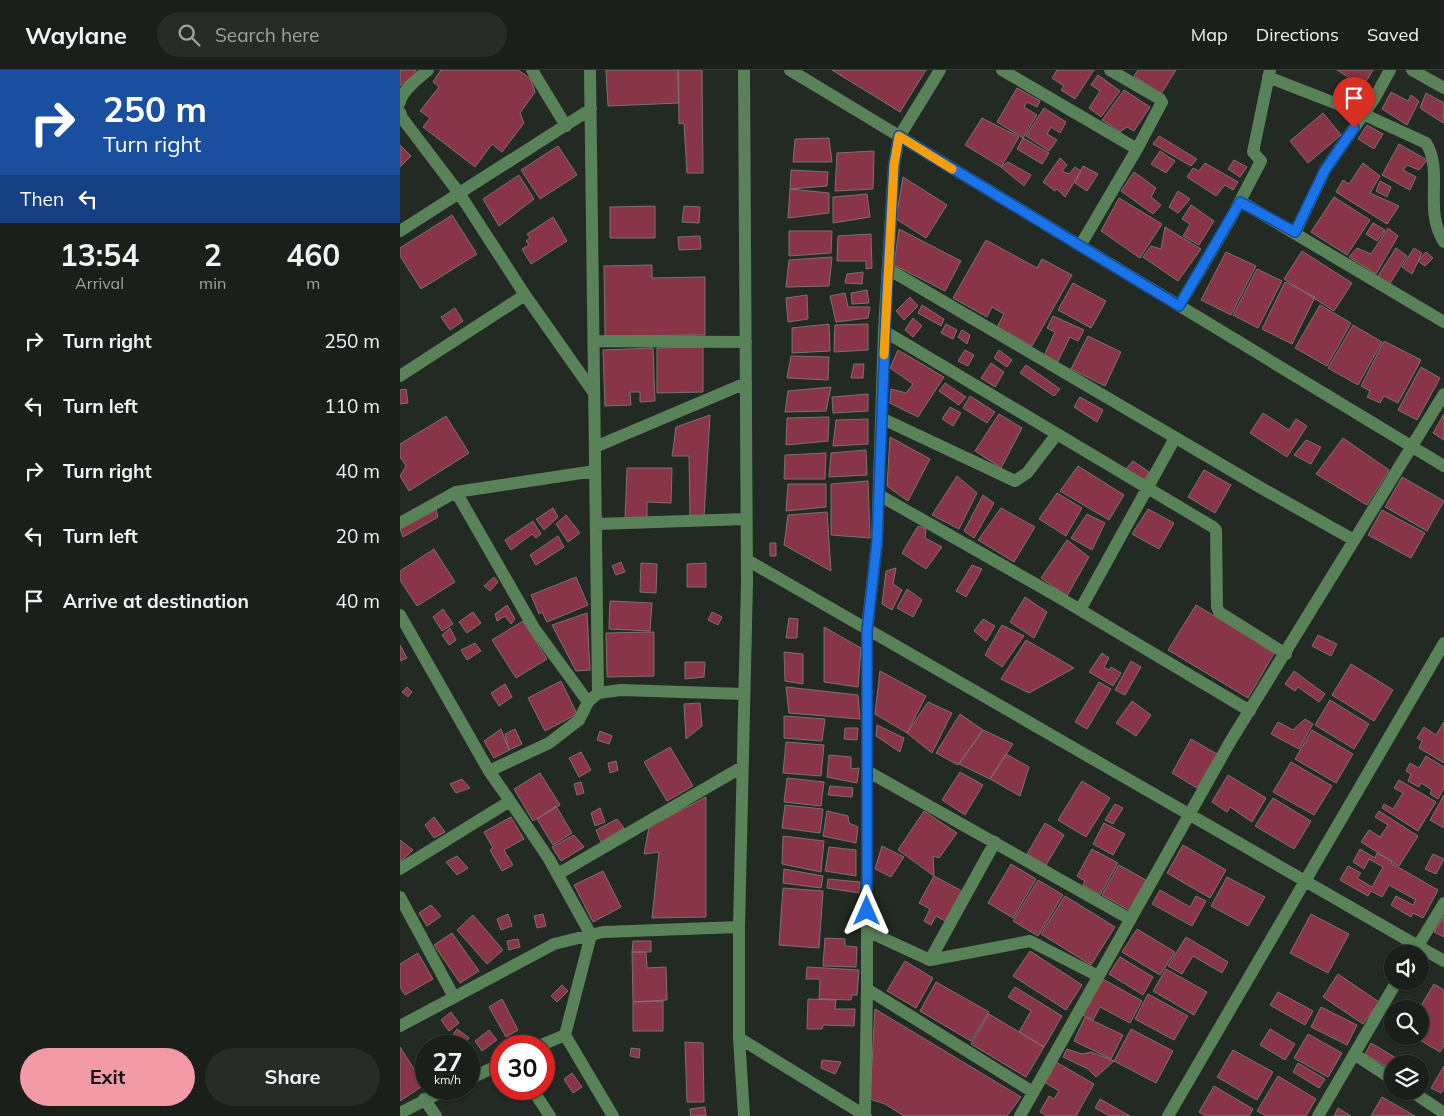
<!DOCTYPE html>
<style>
body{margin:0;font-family:Mulish,sans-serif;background:#272c27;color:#f1f3f6;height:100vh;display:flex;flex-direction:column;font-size:19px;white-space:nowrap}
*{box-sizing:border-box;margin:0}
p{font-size:16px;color:#9fa2a2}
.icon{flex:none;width:28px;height:28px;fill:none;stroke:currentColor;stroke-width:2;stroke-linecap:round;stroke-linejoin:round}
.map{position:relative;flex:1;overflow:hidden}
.details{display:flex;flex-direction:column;background:#1a1f1a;width:400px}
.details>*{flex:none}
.top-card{background:#1a4fa0;color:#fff;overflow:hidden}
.buttons{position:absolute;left:984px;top:875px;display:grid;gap:10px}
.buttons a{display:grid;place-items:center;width:45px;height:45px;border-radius:50%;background:#1a1f1a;box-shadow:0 1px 4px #0004,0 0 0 1px #383d39;font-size:25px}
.speed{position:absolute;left:15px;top:965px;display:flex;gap:10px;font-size:25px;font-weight:700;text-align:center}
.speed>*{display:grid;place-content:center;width:65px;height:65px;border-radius:50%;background:#1a1f1a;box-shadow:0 1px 4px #0004,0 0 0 1px #383d39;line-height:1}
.speed small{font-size:12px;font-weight:400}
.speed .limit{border:8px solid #d22;background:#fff;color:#111}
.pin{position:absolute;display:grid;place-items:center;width:42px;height:42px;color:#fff;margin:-51px -21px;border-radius:50% 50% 50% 0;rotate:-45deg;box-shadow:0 0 5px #0007}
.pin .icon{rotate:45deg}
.me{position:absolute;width:55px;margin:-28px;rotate:0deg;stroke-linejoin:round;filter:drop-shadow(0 0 4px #0008)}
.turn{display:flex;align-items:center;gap:18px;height:105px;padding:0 20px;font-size:22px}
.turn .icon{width:65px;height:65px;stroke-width:2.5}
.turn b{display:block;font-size:35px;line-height:42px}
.then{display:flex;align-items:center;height:48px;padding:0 20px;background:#0003;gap:10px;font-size:19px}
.eta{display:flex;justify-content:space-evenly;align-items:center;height:85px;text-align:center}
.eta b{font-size:30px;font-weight:700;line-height:35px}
.action{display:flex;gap:10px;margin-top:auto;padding:10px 20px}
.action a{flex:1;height:58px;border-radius:30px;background:#f39aa7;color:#111;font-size:20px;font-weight:700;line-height:58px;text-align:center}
.action a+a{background:#272c27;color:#f1f3f6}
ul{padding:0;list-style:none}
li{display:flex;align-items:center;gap:15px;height:65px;padding:0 20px}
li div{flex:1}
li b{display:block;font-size:19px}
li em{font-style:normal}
header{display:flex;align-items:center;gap:30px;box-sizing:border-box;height:70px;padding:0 25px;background:#1a1f1a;border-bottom:1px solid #383d39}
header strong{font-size:24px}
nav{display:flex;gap:28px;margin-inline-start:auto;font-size:18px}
.search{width:350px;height:45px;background:#272c27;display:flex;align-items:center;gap:12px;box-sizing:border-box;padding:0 18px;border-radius:28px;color:#9fa2a2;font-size:19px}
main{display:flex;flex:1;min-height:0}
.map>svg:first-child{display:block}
</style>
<header>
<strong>Waylane</strong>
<div class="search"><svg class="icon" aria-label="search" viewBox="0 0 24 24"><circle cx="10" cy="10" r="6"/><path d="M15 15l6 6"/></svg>Search here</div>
<nav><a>Map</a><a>Directions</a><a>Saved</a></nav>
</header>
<main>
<section class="details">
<div class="top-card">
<div class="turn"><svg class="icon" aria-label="right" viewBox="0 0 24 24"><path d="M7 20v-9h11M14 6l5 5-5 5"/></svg><div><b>250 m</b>Turn right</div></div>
<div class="then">Then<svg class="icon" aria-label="left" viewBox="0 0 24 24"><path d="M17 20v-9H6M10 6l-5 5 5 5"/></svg></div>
</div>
<div class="eta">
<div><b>13:54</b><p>Arrival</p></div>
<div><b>2</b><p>min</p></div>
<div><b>460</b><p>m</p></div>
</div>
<ul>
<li><svg class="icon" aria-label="right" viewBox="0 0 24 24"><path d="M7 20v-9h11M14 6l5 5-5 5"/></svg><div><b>Turn right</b></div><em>250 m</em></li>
<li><svg class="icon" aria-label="left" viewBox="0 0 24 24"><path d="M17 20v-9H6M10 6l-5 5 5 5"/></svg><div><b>Turn left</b></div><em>110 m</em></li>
<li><svg class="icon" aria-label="right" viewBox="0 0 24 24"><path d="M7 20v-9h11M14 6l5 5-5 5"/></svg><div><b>Turn right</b></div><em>40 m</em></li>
<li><svg class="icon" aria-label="left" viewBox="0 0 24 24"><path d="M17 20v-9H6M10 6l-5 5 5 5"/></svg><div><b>Turn left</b></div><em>20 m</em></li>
<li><svg class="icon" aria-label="arrive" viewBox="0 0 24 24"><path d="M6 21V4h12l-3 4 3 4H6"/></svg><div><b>Arrive at destination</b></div><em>40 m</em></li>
</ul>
<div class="action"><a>Exit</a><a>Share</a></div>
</section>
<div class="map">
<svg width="1044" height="1046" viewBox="0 0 1044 1046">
<rect width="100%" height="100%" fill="#232923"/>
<path fill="#883647" stroke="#7d7172" d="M0 0H15L17 3 0 16Z
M41 0H118L131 9 135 22 120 43 124 53 102 82 92 74 75 97 23 57 30 48 20 41 39 17 33 12Z
M206 0H278L279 33 208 36Z
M278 0H302L303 103H287L284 53 279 54Z
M432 0H526L500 42Z
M657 0H694L675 29 661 20 664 16 652 8Z
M738 0H776L761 24 734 6Z
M937 0H973L963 17Z
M698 5 720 21 701 47 689 38 700 21 691 15Z
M617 18 640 31 637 37 627 32 624 37 637 45 623 68 597 52Z
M724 20 750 37 734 61 727 57 720 62 702 50Z
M991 22 1008 31 1011 25 1019 31 1007 55 982 39Z
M1026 23 1044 33 1043 53 1020 38Z
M644 38 666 52 660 63 651 57 647 64 657 70 649 81 626 66Z
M923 43 941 65 908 93 890 71Z
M582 48 619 67 601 97 565 75Z
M967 55 983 64 974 79 958 69Z
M759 66 797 89 791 96 753 74Z
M429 68 432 92H393L395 69Z
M623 68 649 83 642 94 617 79Z
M999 74 1027 90 1019 100 1007 95 1003 100 1016 107 1010 120 982 105Z
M0 75 11 86 0 97Z
M158 76 177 105 140 129 121 100Z
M474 81 473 119 435 121 437 83Z
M760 81 775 91 766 103 751 94Z
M660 88 667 95 662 101 669 104 675 97 681 101 665 127 657 119 655 121 643 112Z
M834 90 847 97 840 107 828 99Z
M608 92 631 105 624 116 601 97Z
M805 93 838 112 833 120 825 115 816 126 787 107 793 98 799 101Z
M963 93 980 106 970 123 999 136 987 154 936 122 943 110 949 114Z
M683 96 698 104 687 121 675 113Z
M391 100 428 102 427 116 390 119Z
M734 102 756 118 751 127 761 135 753 144 721 121Z
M119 105 134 129 99 156 83 129Z
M503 107 547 135 526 168 496 149Z
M980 111 991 117 987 127 976 121Z
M390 119 429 123V143L388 148Z
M778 121 790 129 778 143 769 137Z
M467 124 470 147 433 153V127Z
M934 127 970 150 947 185 911 162Z
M719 128 762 154 740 188 701 161Z
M791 135 814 151 799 175 783 166 790 154 782 149Z
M255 136V168H210V137Z
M284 136 300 137 299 153 282 152Z
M52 145 77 184 21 219 0 186V178Z
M153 147 167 171 131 194 122 179 129 175 126 171 130 168 127 164Z
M973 153 985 160 977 171 966 164Z
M765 157 801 179 778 211 743 187 751 176 761 179Z
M988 158 998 166 976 204 949 187 957 178 971 184Z
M499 159 561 191 545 221 494 195Z
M389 161H432L431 183 389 186Z
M471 164 472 198 466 199V191H437L438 166Z
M300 166 301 179 279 180 278 167Z
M586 170 637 198 642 189 672 205 632 276 597 257 604 244 592 237 587 247 553 228Z
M996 178 1007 186 989 215 978 206Z
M1014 178 1022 183 1012 204 1002 197Z
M902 181 952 213 934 241 884 209Z
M826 182 856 196 831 245 801 230Z
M1026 182 1033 188 1025 196 1018 191Z
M432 187 429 216 386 217 389 190Z
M252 195V208L305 207V265L205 266 204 196Z
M857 199 882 211 858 258 833 245Z
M463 202 462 214 445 213 447 204Z
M885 212 915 227 892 274 862 259Z
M673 213 706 231 691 258 658 240Z
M467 220 469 233 452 234 451 223Z
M445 223 448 237H470L468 248 436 252 430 226Z
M407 225 408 249 388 252 386 228Z
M510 227 518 236 504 250 496 241Z
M522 235 544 249 541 256 518 243Z
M920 235 951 253 927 296 895 278Z
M55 238 63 251 50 260 41 247Z
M653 246 684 260 678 271 670 267 657 293 644 286 655 262 647 258Z
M513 248 522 256 513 267 505 260Z
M429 254 430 281 392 283V258Z
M468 254V280L434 282 435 255Z
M546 254 557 260 553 269 541 263Z
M953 255 982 272 958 315 928 298Z
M562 260 570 265 567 274 558 267Z
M688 266 721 282 705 316 671 299Z
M984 271 1021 290 998 333 984 326 980 333 967 327 970 321 961 316Z
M303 277V322L257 323V278Z
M253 278 255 331 240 332V322H230L231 335 205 336 203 280Z
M498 280 544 307 518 347 490 333 491 319 506 323 513 314 490 298Z
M565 280 574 285 568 296 558 291Z
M599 280 612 290 607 297 594 288Z
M391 286 429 287 428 310 387 308Z
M591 293 604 302 595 317 581 308Z
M454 294H464L463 308H451Z
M626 295 660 319 654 326 620 303Z
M1021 297 1040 308 1017 350 998 340Z
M545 313 566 327 559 335 539 321Z
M431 317 426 341 385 342 388 321Z
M6 319 8 333 0 334V320Z
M468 324V341L433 343 432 327Z
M570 326 595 342 587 353 563 338Z
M680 327 703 340 697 352 674 337Z
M550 337 561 343 553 356 542 349Z
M863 343 889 360 896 349 907 356 887 387 850 363Z
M599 344 622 358 601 398 575 381Z
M1044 344V370L1033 363Z
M310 345 304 448H290L289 386H272L276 357Z
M46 346 69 383 9 421 0 406 6 396 0 387V374Z
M429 347 428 371 386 375 387 348Z
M468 349V374L433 376 436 350Z
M490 367 530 389 508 431 487 416Z
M943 368 989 400 967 435 916 404Z
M906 370 921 377 911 394 894 385Z
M466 380 467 405 429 407 431 383Z
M426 383 425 409H384L385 385Z
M733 391 749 402 744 410 726 399Z
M678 396 724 425 709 450 660 421Z
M227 398H272L271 433 247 432V450L225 449Z
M804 400 831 415 815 443 788 427Z
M557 406 577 423 559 459 532 445Z
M1002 407 1044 431 1027 461 985 437Z
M468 411 470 468 431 465V414Z
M388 414H426V437L386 441Z
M657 423 682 438 666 466 639 449Z
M583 425 594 433 574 468 564 461Z
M35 435 38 447 3 467 0 459Z
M153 438 158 447 144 460 136 449Z
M601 438 635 457 614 492 578 470Z
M748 439 774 453 759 479 732 464Z
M982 440 1025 463 1011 488 968 465Z
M427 442 431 501 384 475 388 445Z
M687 444 705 453 692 480 671 468Z
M166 445 180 463 168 472 156 454Z
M133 451 141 464 136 468 132 464 111 480 105 470Z
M518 456 526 459 525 468 542 477 526 499 502 483Z
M158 466 164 477 136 495 130 485Z
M667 470 689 487 667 526 641 508Z
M370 473H376V486H370Z
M34 479 55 512 17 536 0 510V501Z
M221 492 225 502 216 505 212 496Z
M241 493 257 494 256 523 240 522Z
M306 493V517H287V494Z
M572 495 582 499 566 527 556 521Z
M496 498 493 514 502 520 492 540 482 534 486 501Z
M94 507 98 512 90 521 84 516Z
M176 507 188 535 147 552 142 542 139 544 131 525Z
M507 519 522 530 513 547 497 538Z
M625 527 647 542 634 568 610 552Z
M210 531 252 533 250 561 209 559Z
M107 535 115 549 111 554 105 546 97 551 95 544Z
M796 535 875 582 848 628 768 580Z
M43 539 53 554 42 561 33 547Z
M73 542 81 553 67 563 59 552Z
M312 542 322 547 318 555 308 550Z
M187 543 190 600 176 601 152 555Z
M389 548 398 549 397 568H386Z
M583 549 595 556 586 571 574 561Z
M123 551 147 589 116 608 92 570Z
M602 555 624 566 602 597 585 585Z
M424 557 461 578 458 617 424 612Z
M50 558 56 570 49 575 42 565Z
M254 562V606L207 607 206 563Z
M918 565 937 574 931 586 912 576Z
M626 570 674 598 629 623 601 609Z
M75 573 81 581 67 590 61 580Z
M0 575 7 588 0 591Z
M384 582 403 584V614L385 611Z
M702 583 709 588 704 597 709 600 711 597 721 603 713 616 689 602Z
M731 591 741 597 725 625 715 620Z
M285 592H305L304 607 285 609Z
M951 594 993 620 974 651 932 625Z
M480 601 526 626 507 663 475 644Z
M894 601 925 624 919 632 898 617 895 621 885 614Z
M161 611 177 644 145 661 128 628Z
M699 612 711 619 687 659 675 652Z
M105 614 112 627 99 636 91 623Z
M7 617 12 622 8 627 2 622Z
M386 617 458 625 460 649 389 643Z
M930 630 969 654 954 679 915 655Z
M732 631 751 645 736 666 716 653Z
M528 632 552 643 532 683 507 663Z
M300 633 302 656 286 669 284 634Z
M560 644 583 660 558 695 536 683Z
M384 646 425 649 422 671 384 668Z
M905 649 913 654 899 679 871 664 878 652 893 660Z
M1044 652V693L1019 678 1022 671 1017 668 1024 657 1036 665Z
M477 655 504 668 500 682 476 666Z
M445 658H458L457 670 444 669Z
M101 659 109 680 94 688 84 671Z
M115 659 122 674 109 680 105 664Z
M583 660 613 674 590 709 559 694Z
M912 660 953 684 936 713 895 689Z
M200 661 212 666 209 674 197 670Z
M791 669 817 684 797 718 772 703Z
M386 672 424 675 421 706 383 703Z
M270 677 293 716 267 731 244 692Z
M181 682 191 700 179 707 169 688Z
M606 684 629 697 620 726 590 709Z
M429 685 451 687V699L459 698 457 713 427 707Z
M1026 686 1044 697V718L1038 729 1030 724 1032 720 1021 713 1019 717 1008 711 1011 704 1006 701 1010 693 1019 698Z
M216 691 218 700 210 703 208 693Z
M891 692 932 716 914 745 873 722Z
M560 702 583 715 565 745 542 730Z
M140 703 160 735 133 751 114 719Z
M828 705 866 728 852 752 830 737 827 742 812 732Z
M387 708 424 712 421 736 384 732Z
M62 709 70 718 56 723 50 714Z
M999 710 1036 732 1018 761 982 738 984 734 993 739 1003 723 994 718Z
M682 711 710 728 686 767 658 750Z
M181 712 184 723 177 725 174 714Z
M430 716 453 718 452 727 428 725Z
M1044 725V758L1030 750Z
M306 727V847L252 848 259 782 244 784 249 757Z
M873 728 911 751 894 779 855 756Z
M715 734 723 738 713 754 705 750Z
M385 735 423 739 420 763 382 758Z
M156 736 172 763 153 775 137 749Z
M200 738 205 752 195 756 191 743Z
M427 741 448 746 449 753 458 757 456 773 423 766Z
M524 741 557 763 539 788 533 786 534 806 498 780Z
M979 741 1018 766 999 796 961 772 969 760 980 767 988 755 975 747Z
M34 747 45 762 34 768 25 755Z
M111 747 124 769 104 780 113 795 102 801 90 780 93 778 84 762Z
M217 749 224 758 201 772 196 760Z
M645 753 664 765 646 795 627 784Z
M704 753 725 764 713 785 693 774Z
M174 765 184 777 161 791 152 777Z
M383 766 424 771 421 802 382 794Z
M0 770 13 780 0 792Z
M783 775 826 800 810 828 767 803Z
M482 776 504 787 491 807 475 799Z
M429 777 456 780V806L425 801Z
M692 779 718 793 700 825 683 815 685 811 677 806Z
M960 779 975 788 977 783 992 791 991 793 1038 820 1023 848 1013 843 1011 847 991 835 996 826 1013 835 1016 830 989 815 982 827 971 821 968 826 940 810 948 796 961 803 957 808 972 817 983 797 969 789 964 799 953 792Z
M1033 784 1044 789 1036 804 1025 799Z
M57 786 68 798 57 805 46 792Z
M611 794 636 809 613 848 588 833Z
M719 795 746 810 729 840 702 825Z
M384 799 423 806 421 818 383 813Z
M203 801 221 837 193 852 174 815Z
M534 806 562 821 545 851 536 846 531 855 524 851 530 839 519 833Z
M827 807 865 827 848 856 811 836Z
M428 809 460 812 459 823 427 818Z
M638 810 663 825 638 866 613 851Z
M383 818 423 821 419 878 379 875Z
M760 820 790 837 796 826 806 831 792 856 752 834Z
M665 826 715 857 691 895 641 864Z
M31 835 41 846 27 856 19 843Z
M108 844 112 856 101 860 97 849Z
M143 844 146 856 137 858 134 846Z
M911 844 949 864 928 903 890 883Z
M73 845 103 880 87 894 57 860Z
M1044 846V867L1034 862Z
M737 859 775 882 760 905 722 882Z
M52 863 79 901 60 913 34 875Z
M786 867 828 892 822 903 793 886 782 904 768 896Z
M425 868 445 869V876L457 877 456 897 423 896Z
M118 869 120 877 109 880 107 871Z
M233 871H251V882H232Z
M630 881 682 915 666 940 613 906Z
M232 882H246L247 898 266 897 267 930 233 932Z
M18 883 33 909 5 925 0 917V894Z
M720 887 753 907 743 925 709 904Z
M505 891 533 908 516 938 487 921Z
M407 897 459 900 457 925H452L451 930 419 929 420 909H406Z
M766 899 807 922 794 945 753 921Z
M938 904 979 932 963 954 923 927Z
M703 909 742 931 730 953 700 937 693 950 683 945Z
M536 912 589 942 571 971 520 941Z
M1034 914 1044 920V976L1040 982 1013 966H1020L1019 939Z
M162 915 168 921 157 932 151 926Z
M615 917 662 946 644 977 619 962 631 941 608 927Z
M878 922 913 941 905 955 870 935Z
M748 924 788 946 774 970 735 949Z
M102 929 118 960 106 967 89 937Z
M408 929 436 930 435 939H455L454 956 423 955 422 959H407Z
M263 931V961H233V932Z
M921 937 957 955 947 975 911 957Z
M475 939 621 1027 607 1046H504L485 1034 470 1029Z
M51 942 59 953 49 961 41 950Z
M589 944 644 977 626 1007 571 974Z
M685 947 723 965 711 989 674 971Z
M57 959 69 968 65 974 53 965Z
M731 959 773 981 756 1013 714 991Z
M870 959 895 974 885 990 860 975Z
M89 960 97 970 82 981 75 971Z
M908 964 942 983 928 1007 894 988Z
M285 972 303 973 304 1032H287Z
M971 973 996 988 990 999 965 984Z
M0 977 24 1015 0 1031Z
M231 978 240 979 239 988 230 986Z
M667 979 682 984 691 982 714 991 696 1007 688 999 663 987Z
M833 980 873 1002 857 1030 817 1007Z
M422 990 441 992 435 1004 421 998Z
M656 992 694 1014 676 1046H647L640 1042 649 1026 654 1029 659 1021 644 1012Z
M898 993 925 1009 919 1018 893 1002Z
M1044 996V1019L1041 1023 1031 1018Z
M172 1003 182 1017 173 1023 164 1009Z
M878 1006 916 1029 906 1046H866L857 1041Z
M814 1016 853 1039 849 1046H806L799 1042Z
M982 1027 1015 1046H971Z
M700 1029 730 1046H710L695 1038Z
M305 1037 306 1046H291L290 1039Z
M938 1038 951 1046H934Z"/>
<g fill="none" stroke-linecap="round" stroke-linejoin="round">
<path stroke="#598258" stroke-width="12" d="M132 0 166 56
M190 0 198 623
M390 0 1044 396
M602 0 737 79
M1012 0 1044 18
M868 7 963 44 1026 73C1044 101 1023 140 1044 172
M0 32C2 20 19 8 28 0
M0 42 2 48 59 123 125 225 194 323
M840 131 1044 252
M0 161 191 39
M895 163 925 100 974 29 990 0
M680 176 737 79 762 32 760 29 710 0
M488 199 863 419 954 470
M779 236 830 150 861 91 853 82 870 0
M484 261 657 364
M194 271 346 272
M0 306 125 225
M481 348 615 411 627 403 657 364 813 457 816 460 817 537 819 542 886 584
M195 377 346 313
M56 422 134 558 188 632
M479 425 655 525 850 641
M0 453 56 422 195 401
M196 454 346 449
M347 490 1044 891
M680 540 775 368
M0 545 89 701 110 731 0 799
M89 701 149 673 179 650 188 632 198 623 221 620 344 624
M467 701 730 849
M110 731 149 789 191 865 165 965 213 1046
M158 804 342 697
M0 827 54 927
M467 861 530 890 630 871 698 906
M1013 884 1044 833
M530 890 595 772
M467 919 633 1022
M0 956 154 874 203 862 339 857
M339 968 466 1046
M139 976 165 965
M954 984 992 1009
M69 1009 101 994
M132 1019 150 1046
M1011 1021 1044 1043
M24 1029 36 1046
M0 1043 47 1019
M465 1045 467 919V560L477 472 484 261 494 95 499 67 540 0
M344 1046 339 968V857L347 513 344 0
M620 1046 830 672 1044 324
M768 1046 1044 573
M918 1046 997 911"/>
</g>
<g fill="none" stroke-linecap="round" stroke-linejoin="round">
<g stroke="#114b97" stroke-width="12">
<path id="route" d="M467 841V560L477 472 487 218 494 95 499 66 779 236 840 132 895 162 925 100 954 58"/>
</g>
<use href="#route" stroke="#1a73e8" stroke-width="9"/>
<path stroke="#f59e0b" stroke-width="9" d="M484 285 494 95 499 66 552 99"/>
</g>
</svg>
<div class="buttons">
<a><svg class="icon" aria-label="sound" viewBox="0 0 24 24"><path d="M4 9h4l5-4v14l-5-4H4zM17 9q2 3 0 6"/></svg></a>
<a><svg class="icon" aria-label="search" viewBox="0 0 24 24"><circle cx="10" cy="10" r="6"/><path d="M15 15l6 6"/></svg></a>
<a><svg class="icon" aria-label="layers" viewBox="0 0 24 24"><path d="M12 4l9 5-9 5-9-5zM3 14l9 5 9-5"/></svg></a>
</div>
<div class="speed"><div>27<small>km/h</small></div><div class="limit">30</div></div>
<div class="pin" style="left:954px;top:58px;background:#d93025"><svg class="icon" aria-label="arrive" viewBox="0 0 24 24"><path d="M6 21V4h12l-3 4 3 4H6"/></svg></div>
<svg class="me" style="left:467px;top:841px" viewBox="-20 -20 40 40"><path d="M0-17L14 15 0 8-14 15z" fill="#1a73e8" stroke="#fff" stroke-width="4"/></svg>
</div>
</main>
